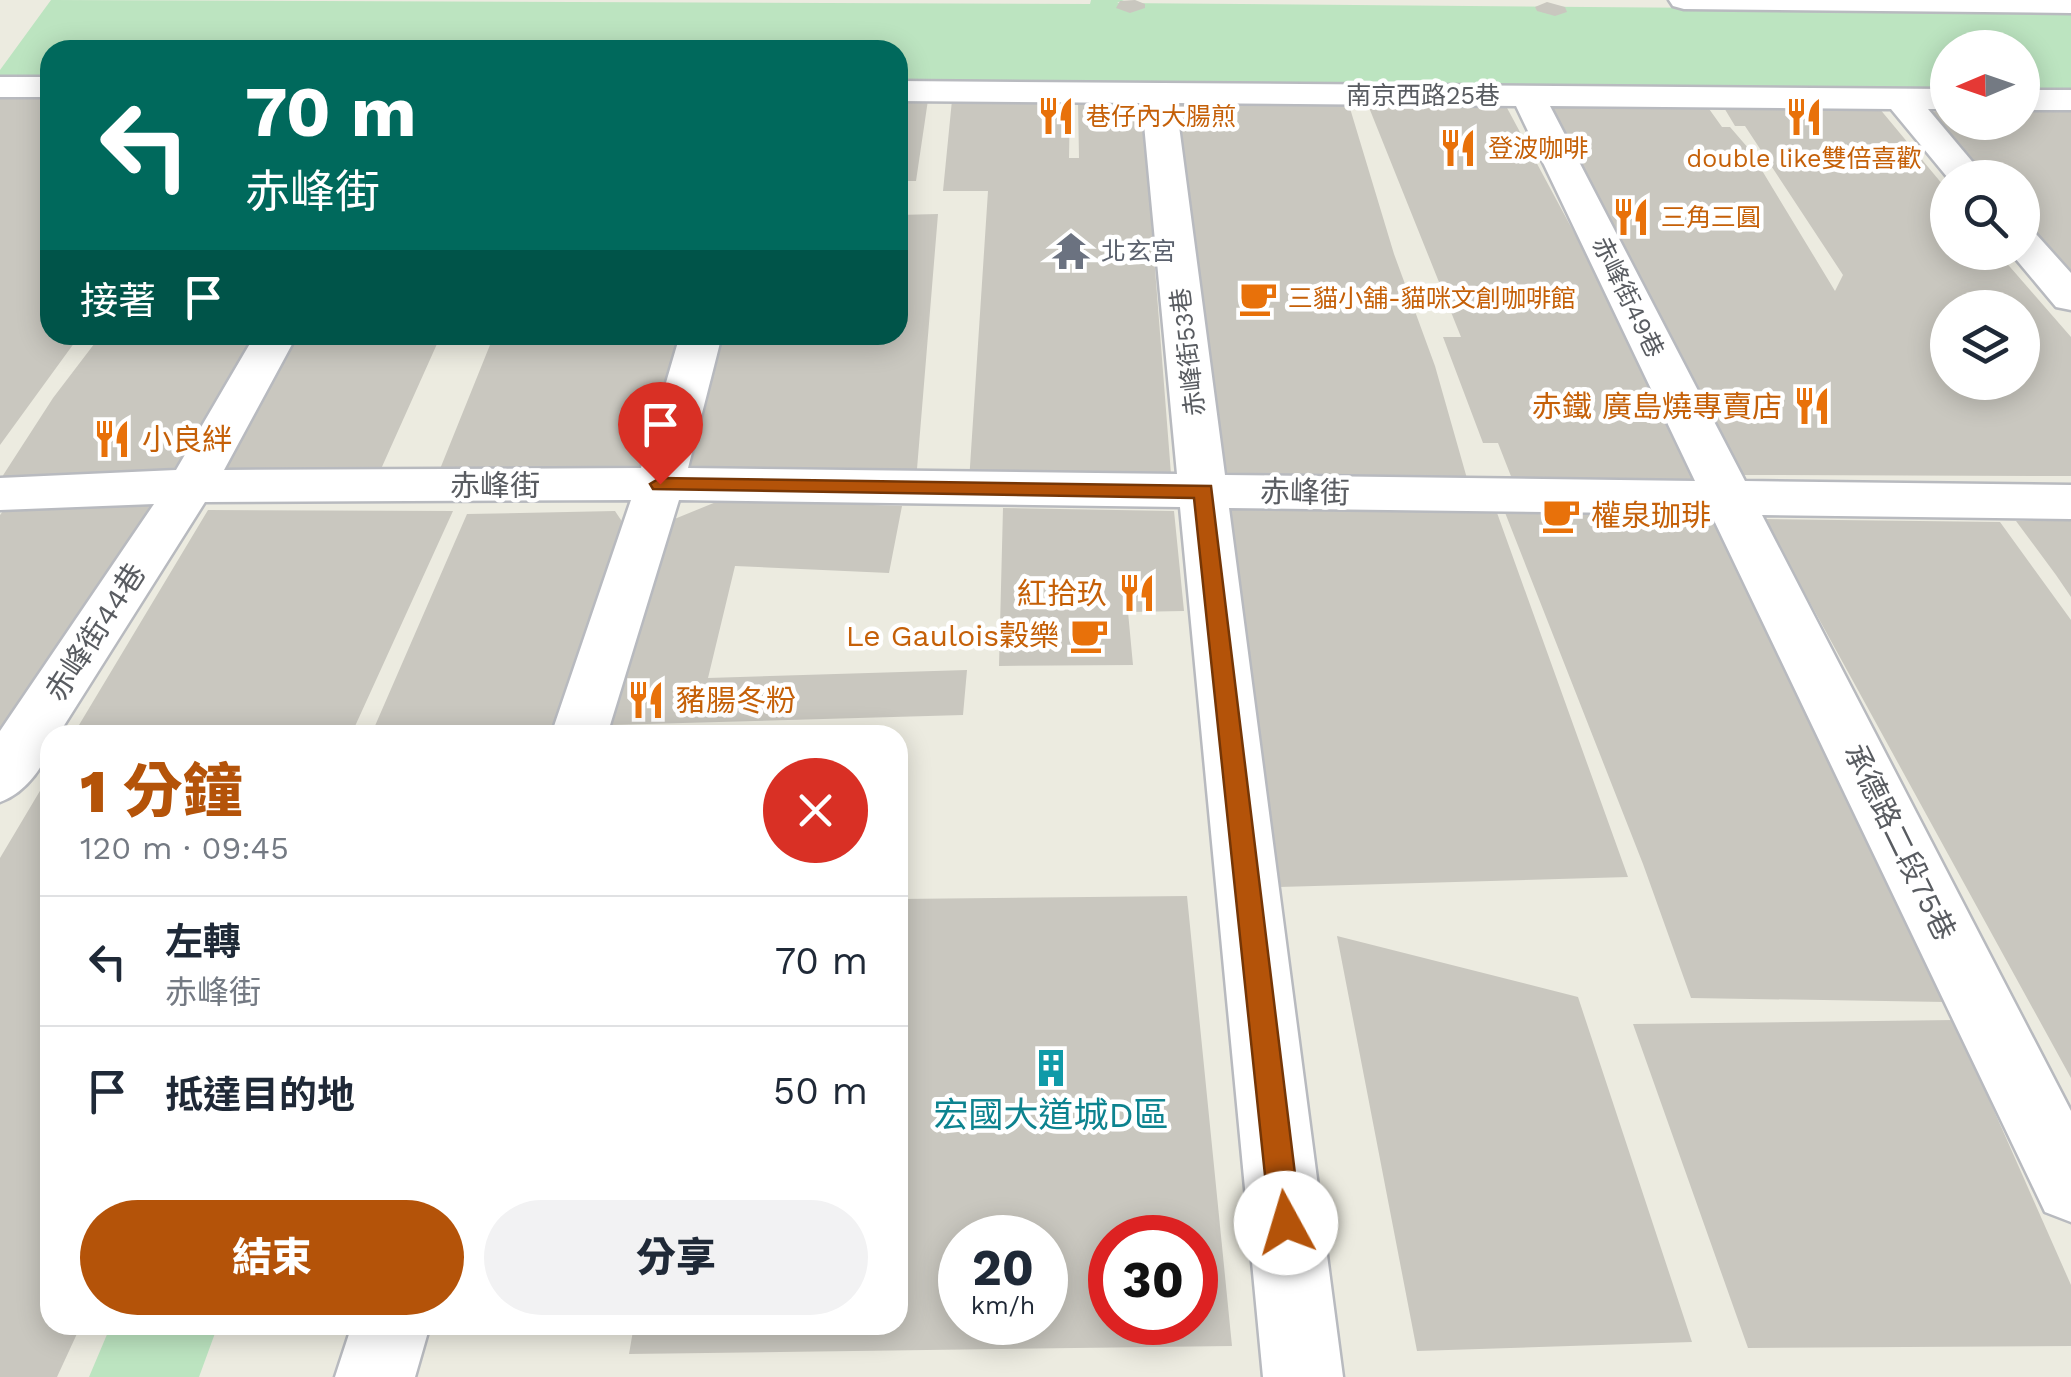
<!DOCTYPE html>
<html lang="zh-TW">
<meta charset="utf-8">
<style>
body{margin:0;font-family:"Work Sans","Noto Sans TC",sans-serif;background:#f2f2f3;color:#1f2937;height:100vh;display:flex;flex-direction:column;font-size:38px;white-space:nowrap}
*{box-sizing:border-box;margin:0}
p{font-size:32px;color:#747a83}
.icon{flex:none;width:55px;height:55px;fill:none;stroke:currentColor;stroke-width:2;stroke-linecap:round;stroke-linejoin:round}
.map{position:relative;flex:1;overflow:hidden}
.side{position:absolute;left:40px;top:725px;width:868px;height:610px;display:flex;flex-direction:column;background:#fff;border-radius:30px;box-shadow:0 5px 25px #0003}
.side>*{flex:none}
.banner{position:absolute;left:40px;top:40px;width:868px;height:305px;border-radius:30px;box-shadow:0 5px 25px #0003;background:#00695c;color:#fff;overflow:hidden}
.needle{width:65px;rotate:268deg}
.buttons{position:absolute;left:1930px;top:30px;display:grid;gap:20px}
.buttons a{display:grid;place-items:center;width:110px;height:110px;border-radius:50%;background:#fff;box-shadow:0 5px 25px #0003;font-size:50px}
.speed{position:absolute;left:938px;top:1215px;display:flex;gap:20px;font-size:50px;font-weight:700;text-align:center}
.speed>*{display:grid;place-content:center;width:130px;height:130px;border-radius:50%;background:#fff;box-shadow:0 5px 25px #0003;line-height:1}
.speed small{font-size:25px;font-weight:400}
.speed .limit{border:15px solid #d22;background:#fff;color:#111}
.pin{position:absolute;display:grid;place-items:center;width:85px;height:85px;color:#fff;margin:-102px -42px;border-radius:50% 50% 50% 0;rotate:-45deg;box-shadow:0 0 10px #0007}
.pin .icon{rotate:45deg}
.me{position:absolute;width:110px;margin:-55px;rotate:354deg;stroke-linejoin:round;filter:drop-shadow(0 0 8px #0008)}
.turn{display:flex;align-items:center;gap:35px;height:210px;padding:0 40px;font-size:45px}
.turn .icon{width:130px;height:130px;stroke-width:2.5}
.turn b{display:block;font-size:70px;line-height:85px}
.then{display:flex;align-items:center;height:95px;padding:0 40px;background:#0003;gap:20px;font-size:38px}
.round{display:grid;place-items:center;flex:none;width:105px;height:105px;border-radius:52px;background:#f2f2f3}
.headline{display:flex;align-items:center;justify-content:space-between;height:170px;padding:0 40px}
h1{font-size:60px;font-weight:800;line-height:75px;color:#b45309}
.button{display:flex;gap:20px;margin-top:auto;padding:20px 40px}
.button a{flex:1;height:115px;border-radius:60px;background:#b45309;color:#fff;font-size:40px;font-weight:800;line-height:115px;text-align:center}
.button a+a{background:#f2f2f3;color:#1f2937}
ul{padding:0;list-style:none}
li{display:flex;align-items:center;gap:30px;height:130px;padding:0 40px;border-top:2px solid #e0e1e3}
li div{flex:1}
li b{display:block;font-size:38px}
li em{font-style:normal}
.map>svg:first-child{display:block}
</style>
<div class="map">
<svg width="2071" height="1377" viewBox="0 0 2071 1377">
<rect width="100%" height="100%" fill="#ecebe0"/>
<path fill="#bce4c0" d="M51 0 1090 4 1091 0H1124L1117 3 2071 11V92L2023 91 2022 48H1948L1947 91 898 87V50H50V80H0V70Z
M111 1325H218L199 1377H89Z"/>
<path fill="#c9c7bf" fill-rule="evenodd" d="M1135 0 1145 4V8L1130 13 1116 8 1120 1Z
M1547 2 1565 7 1567 12 1555 16 1537 11 1535 7Z
M0 96H50V335H80L0 445Z
M898 100H928L916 181H898Z
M952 100 1070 101 1069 158H1079L1078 102H1142L1172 487 969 482 988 191H943Z
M1165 102 1349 105 1394 254 1435 366 1470 489 1206 487Z
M1368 105 1506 106 1713 491 1516 489 1498 443H1483L1443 337H1461Z
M1551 106H1707L1722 127H1730L1749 149 1835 291 1843 275 1745 126H1735L1723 106 1879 108 1948 191V252H1997L2071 337V476L1742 475ZM1948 308H2022V382H1948Z
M1948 108V122H2022V109H2071V276L2022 224V178H1980L1923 115Z
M938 214 916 481 676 468 709 335H898V215Z
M101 335H253L174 473 0 480 53 398Z
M287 335H441L381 469H216Z
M494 335H678L641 468 440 469Z
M721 500 902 506 889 573 735 566 708 678 967 670 963 715 611 725 672 520Z
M151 504 118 558 0 734V515L3 511Z
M1003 508 1174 511 1184 611 1128 612 1133 665 999 666Z
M1229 509 1496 510 1628 877 1279 887 1236 582Z
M208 510 453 511 351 735H73Z
M1504 510 1715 512 1946 1002 1691 998 1643 864Z
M615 511 625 526 557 735H371L467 514Z
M1764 519 2000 522 2071 620V1078Z
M2016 521H2071V597L2056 575Z
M50 774V1325H81L57 1377H0V858Z
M1187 896 1232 1346 629 1354 634 1325H898V899ZM960 1238H1045V1322H960ZM1110 1238H1195V1322H1110Z
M1337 936 1578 997 1692 1342 1417 1351Z
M1954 1020 2071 1285V1346L1748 1348 1633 1024Z"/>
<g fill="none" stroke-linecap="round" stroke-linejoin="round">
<g stroke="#b8babf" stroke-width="5">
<path id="minor" d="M1669 0H2071V13L1684 9 1673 6Z
M0 77H50V97H0Z
M898 81 1948 89V109H1928L1986 178H1948L1891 109 1550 106 1745 481 2071 485V519L1762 515 2071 1111V1222L2045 1212 1711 514 1229 508 1343 1377H1263L1180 507 679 500 607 735H551L631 500 205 502 58 735H50C50 763 25 793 0 802V731L154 504 0 510V478L176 470 255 335H297L224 470 641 468 680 335H722L688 468 1177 474 1142 103 898 101ZM1176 103 1516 106 1695 481 1225 475Z
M2022 90H2071V110H2022Z
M2022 230 2036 234 2071 273V310L2056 307 2010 252H2022Z
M352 1325H430L415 1377H335Z"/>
</g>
<use href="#minor" fill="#fff" fill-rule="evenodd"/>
</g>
<path fill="#b45309" stroke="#753606" stroke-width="2.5" d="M660 478 1211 486 1301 1223 1297 1234 1286 1238 1275 1234 1270 1223 1194 498 653 489 650 484Z"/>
<defs>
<g id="restaurant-bare" transform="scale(3)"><path d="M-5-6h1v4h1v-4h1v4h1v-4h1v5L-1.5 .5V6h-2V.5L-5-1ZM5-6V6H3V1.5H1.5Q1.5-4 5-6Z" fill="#e8710a" stroke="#fff" stroke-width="2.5" paint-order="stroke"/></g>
<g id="temple-bare" transform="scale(3)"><path d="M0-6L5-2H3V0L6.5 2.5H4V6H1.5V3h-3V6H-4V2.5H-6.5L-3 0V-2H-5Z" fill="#6b7280" stroke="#fff" stroke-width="2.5" paint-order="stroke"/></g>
<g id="cafe-bare" transform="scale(3)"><path d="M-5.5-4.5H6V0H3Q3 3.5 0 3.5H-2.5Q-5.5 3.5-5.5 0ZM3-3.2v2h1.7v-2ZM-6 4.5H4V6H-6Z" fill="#e8710a" stroke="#fff" stroke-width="2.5" paint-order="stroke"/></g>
<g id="building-bare" transform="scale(3)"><path d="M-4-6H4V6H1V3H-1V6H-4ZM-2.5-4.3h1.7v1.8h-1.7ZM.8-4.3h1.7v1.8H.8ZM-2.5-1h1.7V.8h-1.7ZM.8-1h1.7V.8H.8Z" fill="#0f9aa8" stroke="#fff" stroke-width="2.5" paint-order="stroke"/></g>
</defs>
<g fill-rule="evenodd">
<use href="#restaurant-bare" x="1056" y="116"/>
<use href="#restaurant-bare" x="1804" y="117"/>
<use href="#restaurant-bare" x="1458" y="148"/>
<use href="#restaurant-bare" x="1631" y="217"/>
<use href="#temple-bare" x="1071" y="251"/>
<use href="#cafe-bare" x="1258" y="298"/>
<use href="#restaurant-bare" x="1812" y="406"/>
<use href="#restaurant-bare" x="112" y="439"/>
<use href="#cafe-bare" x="1561" y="515"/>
<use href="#restaurant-bare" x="1137" y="593"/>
<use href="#cafe-bare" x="1089" y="635"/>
<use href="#restaurant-bare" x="646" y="700"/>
<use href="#building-bare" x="1051" y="1068"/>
</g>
<g text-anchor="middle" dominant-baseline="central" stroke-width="9" stroke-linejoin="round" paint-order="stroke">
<g font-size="25" fill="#595c61" stroke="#fff">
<text x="1423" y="95">南京西路25巷</text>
<text transform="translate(1628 297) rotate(64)">赤峰街49巷</text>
<text transform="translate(1188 352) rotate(-97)">赤峰街53巷</text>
</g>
<g font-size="25" fill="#c56008" stroke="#fff" text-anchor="start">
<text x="1086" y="116">巷仔內大腸煎</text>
<text x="1488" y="148">登波咖啡</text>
<text x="1804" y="158" text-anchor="middle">double like雙倍喜歡</text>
<text x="1661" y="217">三角三圓</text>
<text x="1288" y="298">三貓小舖-貓咪文創咖啡館</text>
</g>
<g font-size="25" fill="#5b616d" stroke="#fff" text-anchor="start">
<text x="1101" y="251">北玄宮</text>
</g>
<g font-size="30" fill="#c56008" stroke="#fff" text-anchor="end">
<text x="1782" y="406">赤鐵 廣島燒專賣店</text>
<text x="142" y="439" text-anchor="start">小良絆</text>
<text x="1591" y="515" text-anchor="start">權泉珈琲</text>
<text x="1107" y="593">紅拾玖</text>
<text x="1059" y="635">Le Gaulois穀樂</text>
<text x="676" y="700" text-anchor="start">豬腸冬粉</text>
</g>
<g font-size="30" fill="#595c61" stroke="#fff">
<text x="495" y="485">赤峰街</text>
<text transform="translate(1305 492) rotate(1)">赤峰街</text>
<text transform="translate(95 632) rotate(-57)">赤峰街44巷</text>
<text transform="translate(1900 842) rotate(64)">承德路二段75巷</text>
</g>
<g font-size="35" fill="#0d838f" stroke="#fff">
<text x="1051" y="1115">宏國大道城D區</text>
</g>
</g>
</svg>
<div class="buttons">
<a><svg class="needle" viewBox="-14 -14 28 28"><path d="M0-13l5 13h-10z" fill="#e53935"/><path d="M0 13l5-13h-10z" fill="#747a83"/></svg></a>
<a><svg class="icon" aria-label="search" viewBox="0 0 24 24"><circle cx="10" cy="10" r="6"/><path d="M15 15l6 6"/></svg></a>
<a><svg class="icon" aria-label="layers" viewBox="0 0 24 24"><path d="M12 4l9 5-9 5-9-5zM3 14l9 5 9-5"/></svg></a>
</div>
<div class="speed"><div>20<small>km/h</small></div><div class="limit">30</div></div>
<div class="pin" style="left:660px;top:484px;background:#d93025"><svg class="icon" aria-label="arrive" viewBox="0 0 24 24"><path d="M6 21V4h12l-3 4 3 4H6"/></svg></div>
<svg class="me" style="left:1286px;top:1223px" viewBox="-20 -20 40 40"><circle r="19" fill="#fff"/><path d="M0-13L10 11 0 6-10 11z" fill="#b45309"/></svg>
<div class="banner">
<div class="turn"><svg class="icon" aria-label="left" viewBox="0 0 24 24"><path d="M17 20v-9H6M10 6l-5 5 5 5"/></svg><div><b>70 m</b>赤峰街</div></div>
<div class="then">接著<svg class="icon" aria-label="arrive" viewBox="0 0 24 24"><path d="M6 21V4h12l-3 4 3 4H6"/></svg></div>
</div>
<section class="side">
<div class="headline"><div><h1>1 分鐘</h1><p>120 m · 09:45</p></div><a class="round" style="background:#d93025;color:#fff"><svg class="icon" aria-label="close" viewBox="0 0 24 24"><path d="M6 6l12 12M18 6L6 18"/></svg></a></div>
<ul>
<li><svg class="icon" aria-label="left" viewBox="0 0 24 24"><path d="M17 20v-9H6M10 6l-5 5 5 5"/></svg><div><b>左轉</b><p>赤峰街</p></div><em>70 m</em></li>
<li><svg class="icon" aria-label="arrive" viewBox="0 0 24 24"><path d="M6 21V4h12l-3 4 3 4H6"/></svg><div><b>抵達目的地</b></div><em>50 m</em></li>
</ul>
<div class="button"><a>結束</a><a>分享</a></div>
</section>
</div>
